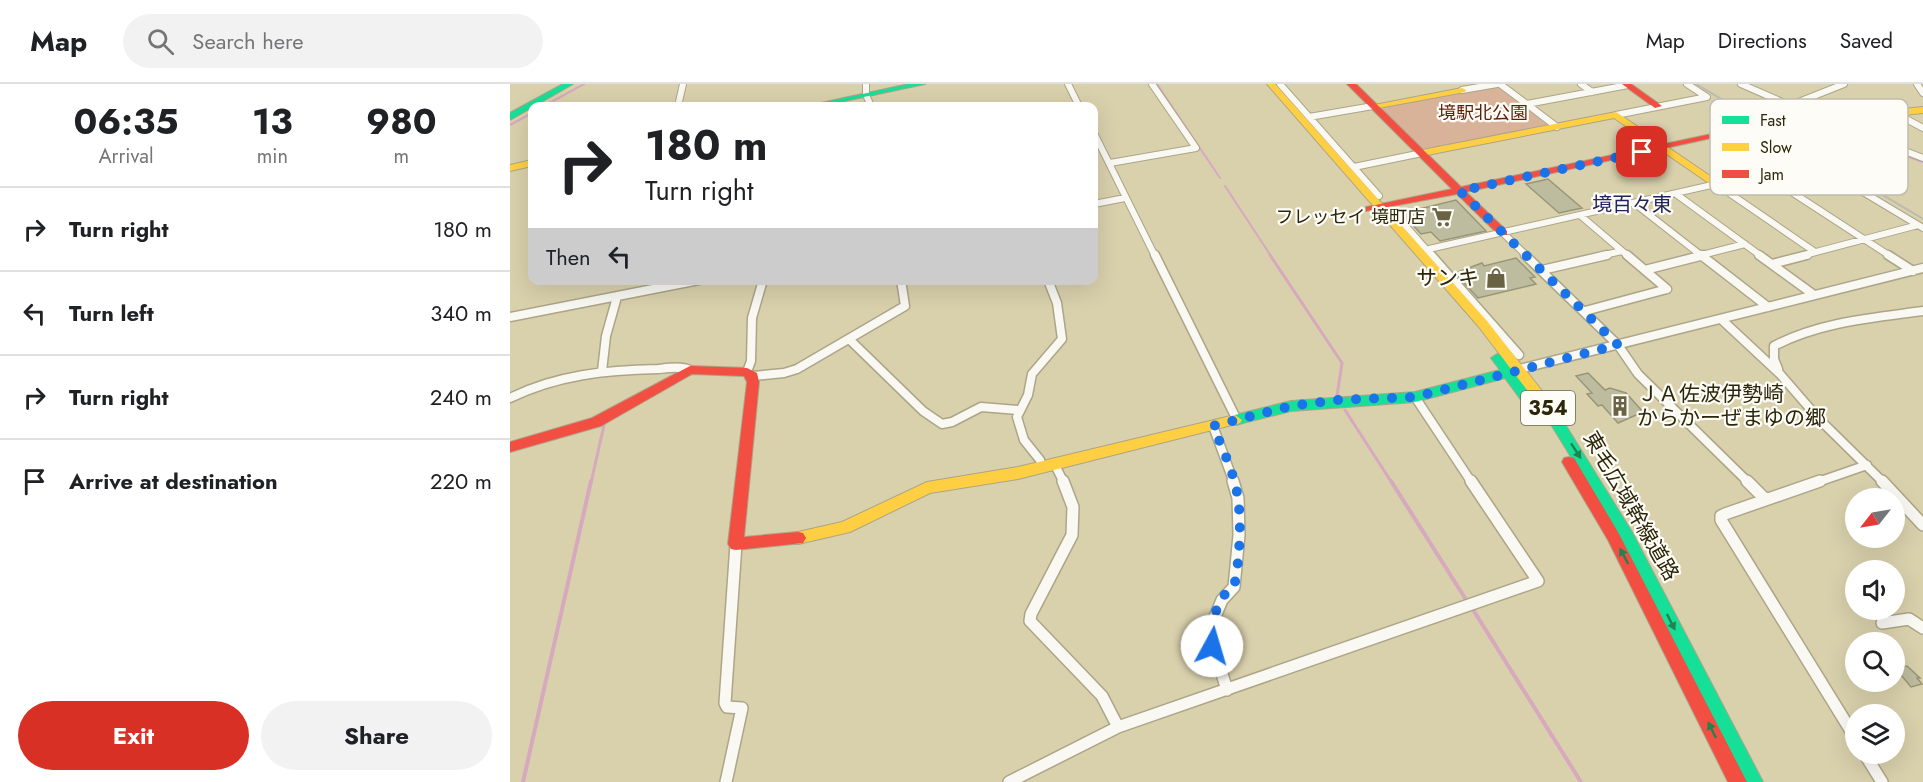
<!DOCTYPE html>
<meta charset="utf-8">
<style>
body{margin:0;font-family:Jost,"Noto Sans JP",sans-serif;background:#f2f2f2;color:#202124;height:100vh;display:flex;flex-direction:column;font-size:22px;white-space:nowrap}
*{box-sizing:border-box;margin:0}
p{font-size:20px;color:#757577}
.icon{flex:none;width:33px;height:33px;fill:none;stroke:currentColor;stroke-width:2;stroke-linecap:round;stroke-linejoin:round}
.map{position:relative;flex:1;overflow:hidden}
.drawer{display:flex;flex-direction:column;background:#fff;width:510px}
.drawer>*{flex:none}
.top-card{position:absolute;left:18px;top:18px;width:570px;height:183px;border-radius:12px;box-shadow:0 6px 24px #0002;background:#fff;color:#202124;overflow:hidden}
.needle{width:39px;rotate:239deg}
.controls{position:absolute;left:1335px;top:404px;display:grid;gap:12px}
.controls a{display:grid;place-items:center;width:60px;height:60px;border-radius:50%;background:#fff;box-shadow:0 6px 24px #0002;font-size:30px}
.pin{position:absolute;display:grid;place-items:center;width:51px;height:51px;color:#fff;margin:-26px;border-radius:12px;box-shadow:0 3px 9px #0006}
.me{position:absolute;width:66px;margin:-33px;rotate:6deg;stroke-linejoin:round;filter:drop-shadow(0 0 4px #0008)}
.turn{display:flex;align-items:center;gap:21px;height:126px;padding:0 18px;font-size:27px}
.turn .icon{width:78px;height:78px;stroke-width:2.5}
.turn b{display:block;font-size:42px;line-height:51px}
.then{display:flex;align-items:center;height:57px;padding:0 18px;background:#0003;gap:12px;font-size:22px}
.eta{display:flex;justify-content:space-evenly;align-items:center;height:102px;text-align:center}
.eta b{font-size:36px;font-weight:700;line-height:42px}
.action{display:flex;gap:12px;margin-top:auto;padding:12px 18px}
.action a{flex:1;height:69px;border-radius:36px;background:#d93025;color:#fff;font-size:24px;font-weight:700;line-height:69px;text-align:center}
.action a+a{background:#f2f2f2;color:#202124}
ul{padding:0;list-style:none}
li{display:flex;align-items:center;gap:18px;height:84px;padding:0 18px;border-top:2px solid #e0e0e0}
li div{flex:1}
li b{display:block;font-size:22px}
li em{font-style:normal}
header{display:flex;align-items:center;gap:36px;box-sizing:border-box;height:84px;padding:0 30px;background:#fff;border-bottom:2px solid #e0e0e0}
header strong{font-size:28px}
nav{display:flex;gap:33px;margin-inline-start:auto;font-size:21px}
.search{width:420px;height:54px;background:#f2f2f2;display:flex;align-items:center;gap:15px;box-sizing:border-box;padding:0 21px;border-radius:33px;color:#757577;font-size:22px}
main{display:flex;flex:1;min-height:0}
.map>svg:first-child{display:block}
</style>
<header>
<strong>Map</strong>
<div class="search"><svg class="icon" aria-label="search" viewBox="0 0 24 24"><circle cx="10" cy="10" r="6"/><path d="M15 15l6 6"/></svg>Search here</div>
<nav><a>Map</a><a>Directions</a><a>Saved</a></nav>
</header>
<main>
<section class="drawer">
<div class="eta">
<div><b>06:35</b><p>Arrival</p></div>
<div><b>13</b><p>min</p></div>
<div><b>980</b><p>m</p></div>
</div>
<ul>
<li><svg class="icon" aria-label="right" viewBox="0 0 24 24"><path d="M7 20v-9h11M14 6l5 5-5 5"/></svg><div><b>Turn right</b></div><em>180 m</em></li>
<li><svg class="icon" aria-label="left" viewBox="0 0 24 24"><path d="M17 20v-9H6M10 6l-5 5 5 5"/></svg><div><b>Turn left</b></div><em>340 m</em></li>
<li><svg class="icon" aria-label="right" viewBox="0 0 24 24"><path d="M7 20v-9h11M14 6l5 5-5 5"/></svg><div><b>Turn right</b></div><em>240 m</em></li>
<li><svg class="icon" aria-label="arrive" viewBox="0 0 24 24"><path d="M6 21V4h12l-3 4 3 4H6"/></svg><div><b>Arrive at destination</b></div><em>220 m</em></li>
</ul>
<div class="action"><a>Exit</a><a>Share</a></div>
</section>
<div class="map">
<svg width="1413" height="698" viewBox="0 0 1413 698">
<rect width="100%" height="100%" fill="#d9d0ac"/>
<path fill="#d8b39a" d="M986 1 1039 42 918 65 911 64 872 26 874 23Z"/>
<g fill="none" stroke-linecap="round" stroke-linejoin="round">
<path stroke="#d7a9be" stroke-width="2" d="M647 0 710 94
M34 22 74 0
M0 41 22 29
M1387 69 1413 78
M715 102 761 172"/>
<path stroke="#d7a9be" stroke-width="3" d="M760 171 832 279 827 312
M835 326 882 399
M81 399 94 341"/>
<path stroke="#d7a9be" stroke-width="4" d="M881 397 955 514
M962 524 1071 698
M13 698 81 397"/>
</g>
<path fill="#bdbc9e" stroke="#989679" stroke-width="1.5" d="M1038 95 1072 124 1049 129 1016 100Z
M946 116 976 147 930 157 921 148 911 150 901 139 905 138 897 128Z
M1006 174 1025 193 1020 194 1026 200 968 214 945 189 972 179 974 182Z
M1078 289 1095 306 1100 304 1116 309 1133 328 1108 339 1092 321 1088 322 1077 310 1082 309 1066 292Z
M1397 582 1410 594H1407L1412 600 1401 603 1386 585Z"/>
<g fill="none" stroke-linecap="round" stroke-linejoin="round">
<g stroke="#aca588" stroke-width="8">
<path id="street-far2" d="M356 0V11L361 22
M558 0 569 22
M770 0 869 112
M990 0 1047 43
M1071 0 1082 8
M1231 0 1311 35 1413 74
M1407 0 1413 9
M952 6 987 0
M1017 20 1118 1
M1281 21 1334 0
M168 22 173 0
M1385 29 1413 44
M1106 31 1197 13 1177 0
M799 33 863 22
M584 49 645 172
M600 79 686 64 642 0
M844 83 912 69
M1254 90 1380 172
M1206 100 1305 168
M1166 110 1251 172
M1124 119 1192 172
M584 120 615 114
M886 131 922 172
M1071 132 1118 172
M993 149 1017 172
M919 165 1303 78 1413 144
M1090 172 1112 167
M1188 172 1235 160
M1291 172 1408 141"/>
</g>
<g stroke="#aca588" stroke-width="11">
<path id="street-far1" d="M645 171 727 336
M921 171 1009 271
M1015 171 1108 261 1128 290 1239 399
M1117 171 1157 205
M1191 171 1258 223
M1249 171 1304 211
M1378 171 1403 187
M1262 180 1297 171
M1032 186 1097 171
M1135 186 1194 171
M1075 227 1157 205
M0 233 189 196
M1211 235 1270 290 1309 335 1374 399
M340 256 413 327 432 340 442 338 471 323 509 326
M1010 285 1413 184
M1268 285 1264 275V262C1310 238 1362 234 1413 227
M92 287 96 252 107 213
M237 288 241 277 242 234 253 196
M243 292 274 289 287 285 395 222 391 196
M905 313 962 399
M0 314C47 291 96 286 148 285 158 284 171 282 180 286
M703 342 724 399
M544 379 554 399
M532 383 530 376 514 356 507 333 518 311 522 290 552 255 547 219 538 196
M1305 399 1357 381"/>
</g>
<g stroke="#aca588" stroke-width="14">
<path id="street" d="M553 397 563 423 562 451 521 530 520 537 592 612 608 643
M1237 397 1255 415
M1310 397 1215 430 1211 432V436L1346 655
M1372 397 1413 441
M1372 539 1399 535 1413 544
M717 606 704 564 702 540 712 516 724 503 729 451 728 414 723 397
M1354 669 1372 698
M216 698 232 624 217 623 215 619 226 460
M499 698 608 643 1028 497 961 397"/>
</g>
<g stroke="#aca588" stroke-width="2">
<path id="fast" d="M53 0H63L0 36V29Z
M399 0H415L311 22H297Z
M987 270 991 271 1001 283H1012L1014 286 1012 289 1006 291 1027 318 1029 321 1027 324H1017L995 294 905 318 781 327 725 341 718 336 725 331 781 317 905 308 990 286 981 274Z
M1038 319 1043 321 1122 448 1253 698H1234L1112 456 1031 324Z"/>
</g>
<g stroke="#aca588" stroke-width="2">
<path id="slow" d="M757 0H765L977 237 1043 321 1045 324 1043 327H1033L969 243Z
M952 4 956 6 955 8 863 25 859 22Z
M1413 23V29L1292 41 1288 38 1292 35Z
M1106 28 1209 98V102H1203L1104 34 912 72 907 69 912 66Z
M22 76V82L0 87V81Z
M725 331 732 336 730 339 508 395 420 409 340 448 288 460 283 459 280 454 283 449 288 448 332 438 417 398 508 383Z"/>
</g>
<g stroke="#aca588" stroke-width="2">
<path id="jam" d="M837 0H846L951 103 1211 48 1215 51 956 108 997 147V151H989L947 110 856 127V123L942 105Z
M1112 0H1121L1152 22 1145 24Z
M180 282 237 284 247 289 249 298 234 453 288 448 293 449 296 454 293 459 226 466 221 465 218 460 237 298 234 292 182 290 91 342 0 368V358L82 334Z
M1059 373 1064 374 1108 448 1237 698H1218L1098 456 1052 378 1054 374Z"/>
</g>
<use href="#street-far2" stroke="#f9f8f3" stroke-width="6"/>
<use href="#street-far1" stroke="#f9f8f3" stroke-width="8"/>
<use href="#street" stroke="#f9f8f3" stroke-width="11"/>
<use href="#fast" fill="#16e098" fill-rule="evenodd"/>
<use href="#slow" fill="#ffcf43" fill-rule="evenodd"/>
<use href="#jam" fill="#f24e42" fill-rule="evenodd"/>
<path stroke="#bdbbb1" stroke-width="2" d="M1186 0 1413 135"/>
</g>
<defs><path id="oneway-solid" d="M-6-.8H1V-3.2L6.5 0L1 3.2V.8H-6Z" transform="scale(1.5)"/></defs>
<g fill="#218352">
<use href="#oneway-solid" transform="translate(1066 367) rotate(57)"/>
<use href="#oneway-solid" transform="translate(1114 472) rotate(-118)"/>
<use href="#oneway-solid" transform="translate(1161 538) rotate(63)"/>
<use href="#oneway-solid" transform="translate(1202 646) rotate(-116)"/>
</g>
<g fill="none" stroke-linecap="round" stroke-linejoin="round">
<path stroke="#1a73e8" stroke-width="10" stroke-dasharray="0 18" d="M702 562C699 547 704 527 713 513 715 509 721 506 724 503 730 475 733 428 725 400 720 380 711 361 703 342L781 322 827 316 905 313 1108 261 950 107 1132 68"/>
</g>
<defs>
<g id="supermarket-bare" transform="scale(1.62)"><path d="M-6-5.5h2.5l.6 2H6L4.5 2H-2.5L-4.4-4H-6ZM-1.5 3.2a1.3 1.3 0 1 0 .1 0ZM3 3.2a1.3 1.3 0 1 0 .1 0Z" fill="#696243" stroke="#fefcf6" stroke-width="2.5" paint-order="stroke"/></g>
<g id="shop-bare" transform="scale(1.62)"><path d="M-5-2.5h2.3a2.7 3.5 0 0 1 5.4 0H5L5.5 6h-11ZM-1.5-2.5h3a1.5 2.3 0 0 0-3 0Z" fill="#696243" stroke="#fefcf6" stroke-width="2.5" paint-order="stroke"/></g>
<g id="building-bare" transform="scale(1.62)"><path d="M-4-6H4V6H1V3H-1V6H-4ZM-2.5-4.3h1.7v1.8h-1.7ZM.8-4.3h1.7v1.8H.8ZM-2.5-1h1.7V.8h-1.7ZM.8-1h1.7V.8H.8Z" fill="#696243" stroke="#fefcf6" stroke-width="2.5" paint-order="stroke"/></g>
</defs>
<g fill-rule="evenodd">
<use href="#supermarket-bare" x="932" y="133"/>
<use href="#shop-bare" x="986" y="194"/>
<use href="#building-bare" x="1110" y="322"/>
</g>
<g text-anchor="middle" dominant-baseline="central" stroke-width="4.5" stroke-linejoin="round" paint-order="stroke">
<g font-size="18" fill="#5e1e0a" stroke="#fefcf6">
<text x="973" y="29">境駅北公園</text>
</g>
<g font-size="18" fill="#2c260b" stroke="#fefcf6" text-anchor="end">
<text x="915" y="133">フレッセイ 境町店</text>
</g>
<g font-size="20" fill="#21235c" stroke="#fefcf6">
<text x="1122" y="120">境百々東</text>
</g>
<rect fill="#fefcf6" stroke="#6b6652" stroke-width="1.5" x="1011" y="307" width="54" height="34" rx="4.5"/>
<g font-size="20" font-weight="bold" fill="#2c260b">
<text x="1038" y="324">354</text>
</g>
<g font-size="21" fill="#2c260b" stroke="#fefcf6" text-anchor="end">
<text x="969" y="194">サンキ</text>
<text x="1127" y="310" text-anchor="start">ＪＡ佐波伊勢崎<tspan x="1127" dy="24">からかーぜまゆの郷</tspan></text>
</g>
<g font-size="21" fill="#2c260b" stroke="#fefcf6">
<text transform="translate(1121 422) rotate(60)">東毛広域幹線道路</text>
</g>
</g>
<rect x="1200" y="15" width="198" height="96" rx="9" fill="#fefcf6" stroke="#bfbcb0" stroke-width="1.5"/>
<rect x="1212" y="32" width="27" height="8" fill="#16e098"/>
<rect x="1212" y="59" width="27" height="8" fill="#ffcf43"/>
<rect x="1212" y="86" width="27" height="8" fill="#f24e42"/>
<g font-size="16" fill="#2c260b">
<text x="1250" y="42">Fast</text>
<text x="1250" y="69">Slow</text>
<text x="1250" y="96">Jam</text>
</g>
</svg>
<div class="controls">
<a><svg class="needle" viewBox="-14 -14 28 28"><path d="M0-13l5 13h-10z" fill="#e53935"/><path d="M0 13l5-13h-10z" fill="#757577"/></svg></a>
<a><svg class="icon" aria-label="sound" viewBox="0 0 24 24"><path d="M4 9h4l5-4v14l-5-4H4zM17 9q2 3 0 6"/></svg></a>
<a><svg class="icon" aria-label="search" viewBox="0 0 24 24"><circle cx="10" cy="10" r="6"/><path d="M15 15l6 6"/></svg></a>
<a><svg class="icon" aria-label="layers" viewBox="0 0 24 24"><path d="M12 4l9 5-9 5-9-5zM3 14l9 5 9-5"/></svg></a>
</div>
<div class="pin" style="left:1132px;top:68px;background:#d93025"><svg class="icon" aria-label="arrive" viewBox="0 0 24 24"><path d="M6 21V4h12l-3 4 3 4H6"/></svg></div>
<svg class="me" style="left:702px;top:562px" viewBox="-20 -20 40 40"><circle r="19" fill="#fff"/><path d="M0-13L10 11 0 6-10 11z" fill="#1a73e8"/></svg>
<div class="top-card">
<div class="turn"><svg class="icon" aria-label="right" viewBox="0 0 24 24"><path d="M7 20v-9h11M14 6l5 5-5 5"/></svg><div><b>180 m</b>Turn right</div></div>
<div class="then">Then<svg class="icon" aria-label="left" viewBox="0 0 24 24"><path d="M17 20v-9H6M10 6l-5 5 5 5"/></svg></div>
</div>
</div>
</main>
